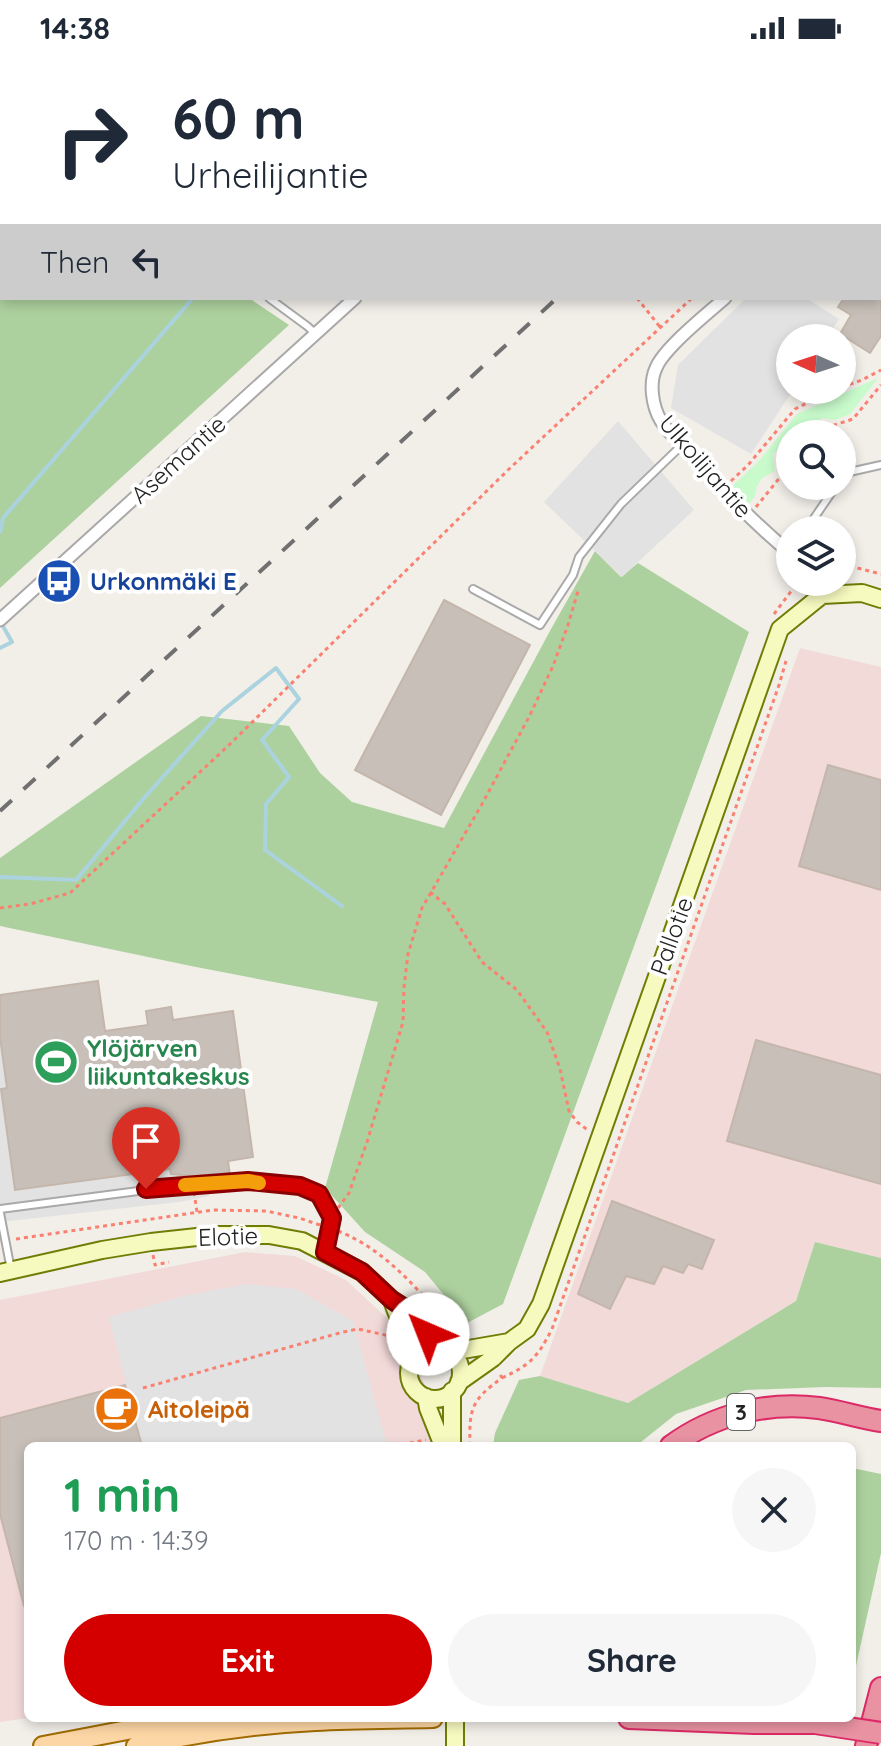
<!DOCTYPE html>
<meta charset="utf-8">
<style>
body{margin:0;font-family:Quicksand,sans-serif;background:#f6f6f7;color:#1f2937;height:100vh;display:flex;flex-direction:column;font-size:30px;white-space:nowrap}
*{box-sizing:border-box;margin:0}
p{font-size:26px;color:#747a83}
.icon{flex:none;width:44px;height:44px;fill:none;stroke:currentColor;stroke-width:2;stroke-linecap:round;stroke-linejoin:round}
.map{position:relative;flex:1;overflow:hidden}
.panel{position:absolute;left:24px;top:1386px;width:832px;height:280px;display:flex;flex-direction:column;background:#fff;border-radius:12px;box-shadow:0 4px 12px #0003}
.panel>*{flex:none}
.hud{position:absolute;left:0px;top:0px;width:882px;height:244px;box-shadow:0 4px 12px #0003;background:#fff;color:#1f2937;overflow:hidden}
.needle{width:52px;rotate:273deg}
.tools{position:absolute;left:776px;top:268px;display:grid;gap:16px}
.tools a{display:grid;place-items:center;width:80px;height:80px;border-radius:50%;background:#fff;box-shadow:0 4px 12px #0003;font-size:40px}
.pin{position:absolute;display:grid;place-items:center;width:68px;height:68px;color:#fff;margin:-82px -34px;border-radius:50% 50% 50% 0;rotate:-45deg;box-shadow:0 0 8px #0007}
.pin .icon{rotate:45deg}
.me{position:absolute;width:88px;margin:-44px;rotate:316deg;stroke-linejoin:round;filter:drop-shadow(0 0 6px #0008)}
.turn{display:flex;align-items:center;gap:28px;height:168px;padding:0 40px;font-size:36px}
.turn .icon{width:104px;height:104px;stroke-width:2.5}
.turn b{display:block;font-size:56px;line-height:68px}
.then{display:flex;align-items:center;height:76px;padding:0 40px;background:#0003;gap:16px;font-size:30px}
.round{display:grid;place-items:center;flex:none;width:84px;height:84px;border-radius:42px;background:#f6f6f7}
.summary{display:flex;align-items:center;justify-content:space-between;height:136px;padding:0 40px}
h1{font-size:48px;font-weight:700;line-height:60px;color:#1e9e55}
.action{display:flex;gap:16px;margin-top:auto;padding:16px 40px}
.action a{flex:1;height:92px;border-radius:48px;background:#d40000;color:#fff;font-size:32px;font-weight:700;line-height:92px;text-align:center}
.action a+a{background:#f6f6f7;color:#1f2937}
.status{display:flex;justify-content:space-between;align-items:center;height:56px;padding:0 40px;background:#fff;direction:ltr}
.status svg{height:22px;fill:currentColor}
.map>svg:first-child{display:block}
</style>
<div class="status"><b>14:38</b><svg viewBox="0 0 49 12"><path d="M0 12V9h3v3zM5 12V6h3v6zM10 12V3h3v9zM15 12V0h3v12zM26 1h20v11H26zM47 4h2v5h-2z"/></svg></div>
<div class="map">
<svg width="881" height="1690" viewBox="0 0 881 1690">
<rect width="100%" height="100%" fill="#f2efe9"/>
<path fill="#e0dfdf" d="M372 0H609L607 2H370Z"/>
<path fill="#f2dad9" d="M800 592 881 611V1202L815 1186 796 1245 628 1347 540 1320Z
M245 1196 295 1200 346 1224 388 1263 413 1296 427 1336 434 1370V1390H28V1662L0 1666V1244Z"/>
<path fill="#add19e" d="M0 236H2V242H249L289 269 0 532Z
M595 495 621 521 638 507 749 576 503 1248 467 1267 425 1216 365 1176 325 1132 378 946 191 910 0 870V802L201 660 289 670 320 717 352 746 444 772 551 573Z
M815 1186 881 1202V1332L825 1331 746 1334 676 1358 636 1390H493L495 1377 519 1324 540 1320 628 1347 796 1245Z
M852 1412 881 1418V1497L852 1628Z"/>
<path fill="#aacbaf" d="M104 0H348L347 2H106Z"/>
<path fill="#c8facc" d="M878 322 850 358 835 364 822 362 812 371 810 378H790V386L773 398 775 415 762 422 756 432 755 440 746 452 728 434 758 406 797 358Z"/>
<path fill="#e2e2e2" d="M746 242H806L839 263 827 282H790V334H793L751 398 671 352 678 309Z
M618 365 694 454 622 521 544 446Z
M0 981 7 1032 1 1033 15 1134 170 1113 171 1119 207 1122 209 1140 179 1146 0 1166Z
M246 1228 296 1233 353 1265 387 1390H142L109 1261 184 1240Z"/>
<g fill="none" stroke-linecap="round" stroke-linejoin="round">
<path stroke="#aad3df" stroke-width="4" d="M370 2 372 0
M0 476 3 462 193 242
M0 592 12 586 0 565
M0 821 76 824 144 742 222 655 276 612 299 643 262 684 289 721 266 748 265 794 342 850"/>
</g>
<path fill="#c7bfb8" stroke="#c4b6ab" stroke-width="2" d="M844 242H881V280L870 297 840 278 851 259 838 251Z
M444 544 530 589 441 759 355 714Z
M828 709 881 724V834L799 810Z
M98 925 105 975 148 969 146 955 171 951 173 964 233 955 253 1101 228 1105 230 1119 203 1121 171 1118 170 1113 15 1134 1 1033 7 1032 0 981V939Z
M756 984 881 1019V1128L727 1085Z
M612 1145 714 1184 702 1213 688 1208 683 1217 663 1210 654 1228 626 1220 610 1253 578 1238Z
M125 1329 142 1390H28V1549L24 1550 0 1458V1362Z"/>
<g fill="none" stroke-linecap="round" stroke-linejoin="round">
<g stroke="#a9a9a9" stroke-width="10">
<path id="lane" d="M659 0 662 2
M41 2V0
M687 2 689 0
M0 46 2 47
M269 242 307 270 316 278
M842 421 845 417 881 409
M806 474 836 430
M473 533 540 569 573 519 579 501 621 448 682 389
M0 1153 192 1128 248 1125 300 1130 319 1138 332 1162 325 1196
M0 1157 11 1214"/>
</g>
<g stroke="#a9a9a9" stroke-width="15">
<path id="street" d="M613 2 615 0
M880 98 881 97
M725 242C707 258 664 292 656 312 649 327 652 350 661 365 669 378 683 390 694 402 724 436 755 468 790 497
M815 526 822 539
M0 564 355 242"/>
</g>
<g stroke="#707d05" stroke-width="20">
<path id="secondary" d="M0 1217 102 1194 151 1186 215 1179H269L302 1185 362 1216 392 1244 406 1253 438 1291
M392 1244C398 1264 410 1281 413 1303
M409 1317a26 26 0 1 1 52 0a26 26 0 1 1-52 0Z
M451 1296 509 1286
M459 1326 493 1302 509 1286 527 1273 541 1248 780 573 822 539 862 537 881 543
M452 1335V1390
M426 1341 428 1352 443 1390
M455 1662V1690"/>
</g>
<g stroke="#a06b00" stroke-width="22">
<path id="primary" d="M43 1690 143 1671 213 1662
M136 1690C194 1677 255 1668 315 1665 354 1663 394 1663 433 1662"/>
</g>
<g stroke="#dc2a67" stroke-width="24">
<path id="highway" d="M671 1390C713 1359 767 1345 819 1352 840 1355 860 1362 881 1365
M629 1662 754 1667H815
M866 1690 881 1632"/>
</g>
<path stroke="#fa8072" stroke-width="3" stroke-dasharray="4 4" stroke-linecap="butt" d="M129 0 132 2
M198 2 199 0
M311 2 312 0
M636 2 638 0
M880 65H881
M637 242 660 271
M842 331 862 324 881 314
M820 378 828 371 853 363 881 329
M731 425 748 409 795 353 834 334
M756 451 790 409
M784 508 790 519
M842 508 881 518
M774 558 798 526
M430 836 445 848 482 906 517 934 547 976 560 1013 569 1055 577 1066 589 1075
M0 852 30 848 70 837 228 690 508 414 692 242
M194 1136 197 1156
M338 1152 349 1137 367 1086 403 966 404 931 408 898 422 852 482 748 529 661 553 610 568 569 578 535 577 532
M338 1175C374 1189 402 1216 427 1244 440 1259 445 1270 463 1279
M16 1183 213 1154 266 1155 299 1162 320 1169
M153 1199 155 1209 169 1206
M502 1322C531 1308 537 1302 552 1273L779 629 786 605
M143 1332 343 1276 358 1273 390 1280
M394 1390 426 1384
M470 1390C469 1353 471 1344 502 1322L499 1316"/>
<use href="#lane" stroke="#fff" stroke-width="6"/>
<use href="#street" stroke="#fff" stroke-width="11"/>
<use href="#secondary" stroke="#f7fabf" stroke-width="16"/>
<use href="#primary" stroke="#fcd6a4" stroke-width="18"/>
<use href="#highway" stroke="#e892a2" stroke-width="20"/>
<path stroke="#707070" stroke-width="4" stroke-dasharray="16 16" stroke-linecap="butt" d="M817 2 819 0
M0 755 557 242"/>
<g stroke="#dc2a67" stroke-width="24" stroke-linecap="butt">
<path id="highway-bridge" d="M815 1667 881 1677"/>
</g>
<use href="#highway-bridge" stroke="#e892a2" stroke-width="20"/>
</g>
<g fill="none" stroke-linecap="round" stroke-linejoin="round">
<g stroke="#8a0000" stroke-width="20">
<path id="route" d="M146 1133 248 1125 300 1130 319 1138 332 1162 325 1196 362 1216 392 1244 406 1253 428 1278"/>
</g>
<use href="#route" stroke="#d40000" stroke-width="14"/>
<path stroke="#f59e0b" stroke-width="14" d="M185 1129 248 1125 259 1127"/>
</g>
<defs>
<g id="bus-disc" transform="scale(2.3)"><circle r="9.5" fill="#1a4fb4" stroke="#fff"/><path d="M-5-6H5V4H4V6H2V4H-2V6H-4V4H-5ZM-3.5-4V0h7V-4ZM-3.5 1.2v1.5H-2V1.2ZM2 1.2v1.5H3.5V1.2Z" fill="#fff"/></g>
<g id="stadium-disc" transform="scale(2.3)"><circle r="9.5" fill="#2e9e5b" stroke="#fff"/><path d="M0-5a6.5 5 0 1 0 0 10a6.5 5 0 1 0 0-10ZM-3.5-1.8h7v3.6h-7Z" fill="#fff"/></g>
<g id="cafe-disc" transform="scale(2.3)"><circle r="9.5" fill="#e8710a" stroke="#fff"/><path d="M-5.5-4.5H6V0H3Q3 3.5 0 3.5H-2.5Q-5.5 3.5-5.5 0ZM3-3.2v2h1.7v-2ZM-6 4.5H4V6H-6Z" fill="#fff"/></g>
</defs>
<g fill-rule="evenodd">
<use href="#bus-disc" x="59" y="525"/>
<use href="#stadium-disc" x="56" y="1006"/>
<use href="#cafe-disc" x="117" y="1353"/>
</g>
<g text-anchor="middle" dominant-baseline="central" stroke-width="8" stroke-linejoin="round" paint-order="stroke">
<rect fill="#fff" stroke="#646464" stroke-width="2" x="727" y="1338" width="28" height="36" rx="6"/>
<g font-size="22" font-weight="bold" fill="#222">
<text x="741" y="1356">3</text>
</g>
<g font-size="24" fill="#222" stroke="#fff">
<text transform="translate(178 403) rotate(-42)">Asemantie</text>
<text transform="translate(706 410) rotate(49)">Ulkoilijantie</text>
<text transform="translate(671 880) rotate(-70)">Pallotie</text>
<text transform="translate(228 1180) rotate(-2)">Elotie</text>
</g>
<g font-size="24" font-weight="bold" fill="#164399" stroke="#fff" text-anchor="start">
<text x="90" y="525">Urkonmäki E</text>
</g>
<g font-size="24" font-weight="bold" fill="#27864d" stroke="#fff" text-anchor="start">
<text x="87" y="992">Ylöjärven<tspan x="87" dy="28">liikuntakeskus</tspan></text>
</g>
<g font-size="24" font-weight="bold" fill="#c56008" stroke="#fff" text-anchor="start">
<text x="148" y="1353">Aitoleipä</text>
</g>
</g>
</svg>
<div class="tools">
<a><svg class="needle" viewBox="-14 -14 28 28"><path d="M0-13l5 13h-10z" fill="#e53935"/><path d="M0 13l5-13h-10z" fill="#747a83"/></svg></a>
<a><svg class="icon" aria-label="search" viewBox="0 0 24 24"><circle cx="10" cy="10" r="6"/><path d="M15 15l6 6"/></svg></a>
<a><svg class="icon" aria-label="layers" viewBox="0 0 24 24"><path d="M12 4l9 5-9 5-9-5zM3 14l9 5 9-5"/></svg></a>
</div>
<div class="pin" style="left:146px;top:1133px;background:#d93025"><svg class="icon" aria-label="arrive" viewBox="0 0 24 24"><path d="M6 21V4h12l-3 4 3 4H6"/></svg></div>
<svg class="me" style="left:428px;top:1278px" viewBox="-20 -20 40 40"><circle r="19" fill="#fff"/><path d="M0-13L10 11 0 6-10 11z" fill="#d40000"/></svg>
<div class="hud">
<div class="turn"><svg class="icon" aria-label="right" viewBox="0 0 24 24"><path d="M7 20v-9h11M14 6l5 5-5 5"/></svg><div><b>60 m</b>Urheilijantie</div></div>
<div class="then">Then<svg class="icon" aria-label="left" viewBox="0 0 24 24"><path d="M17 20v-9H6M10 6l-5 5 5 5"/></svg></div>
</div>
<section class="panel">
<div class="summary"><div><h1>1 min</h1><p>170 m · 14:39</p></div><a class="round"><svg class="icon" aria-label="close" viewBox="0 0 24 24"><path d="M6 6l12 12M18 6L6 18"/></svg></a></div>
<div class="action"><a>Exit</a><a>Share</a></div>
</section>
</div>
